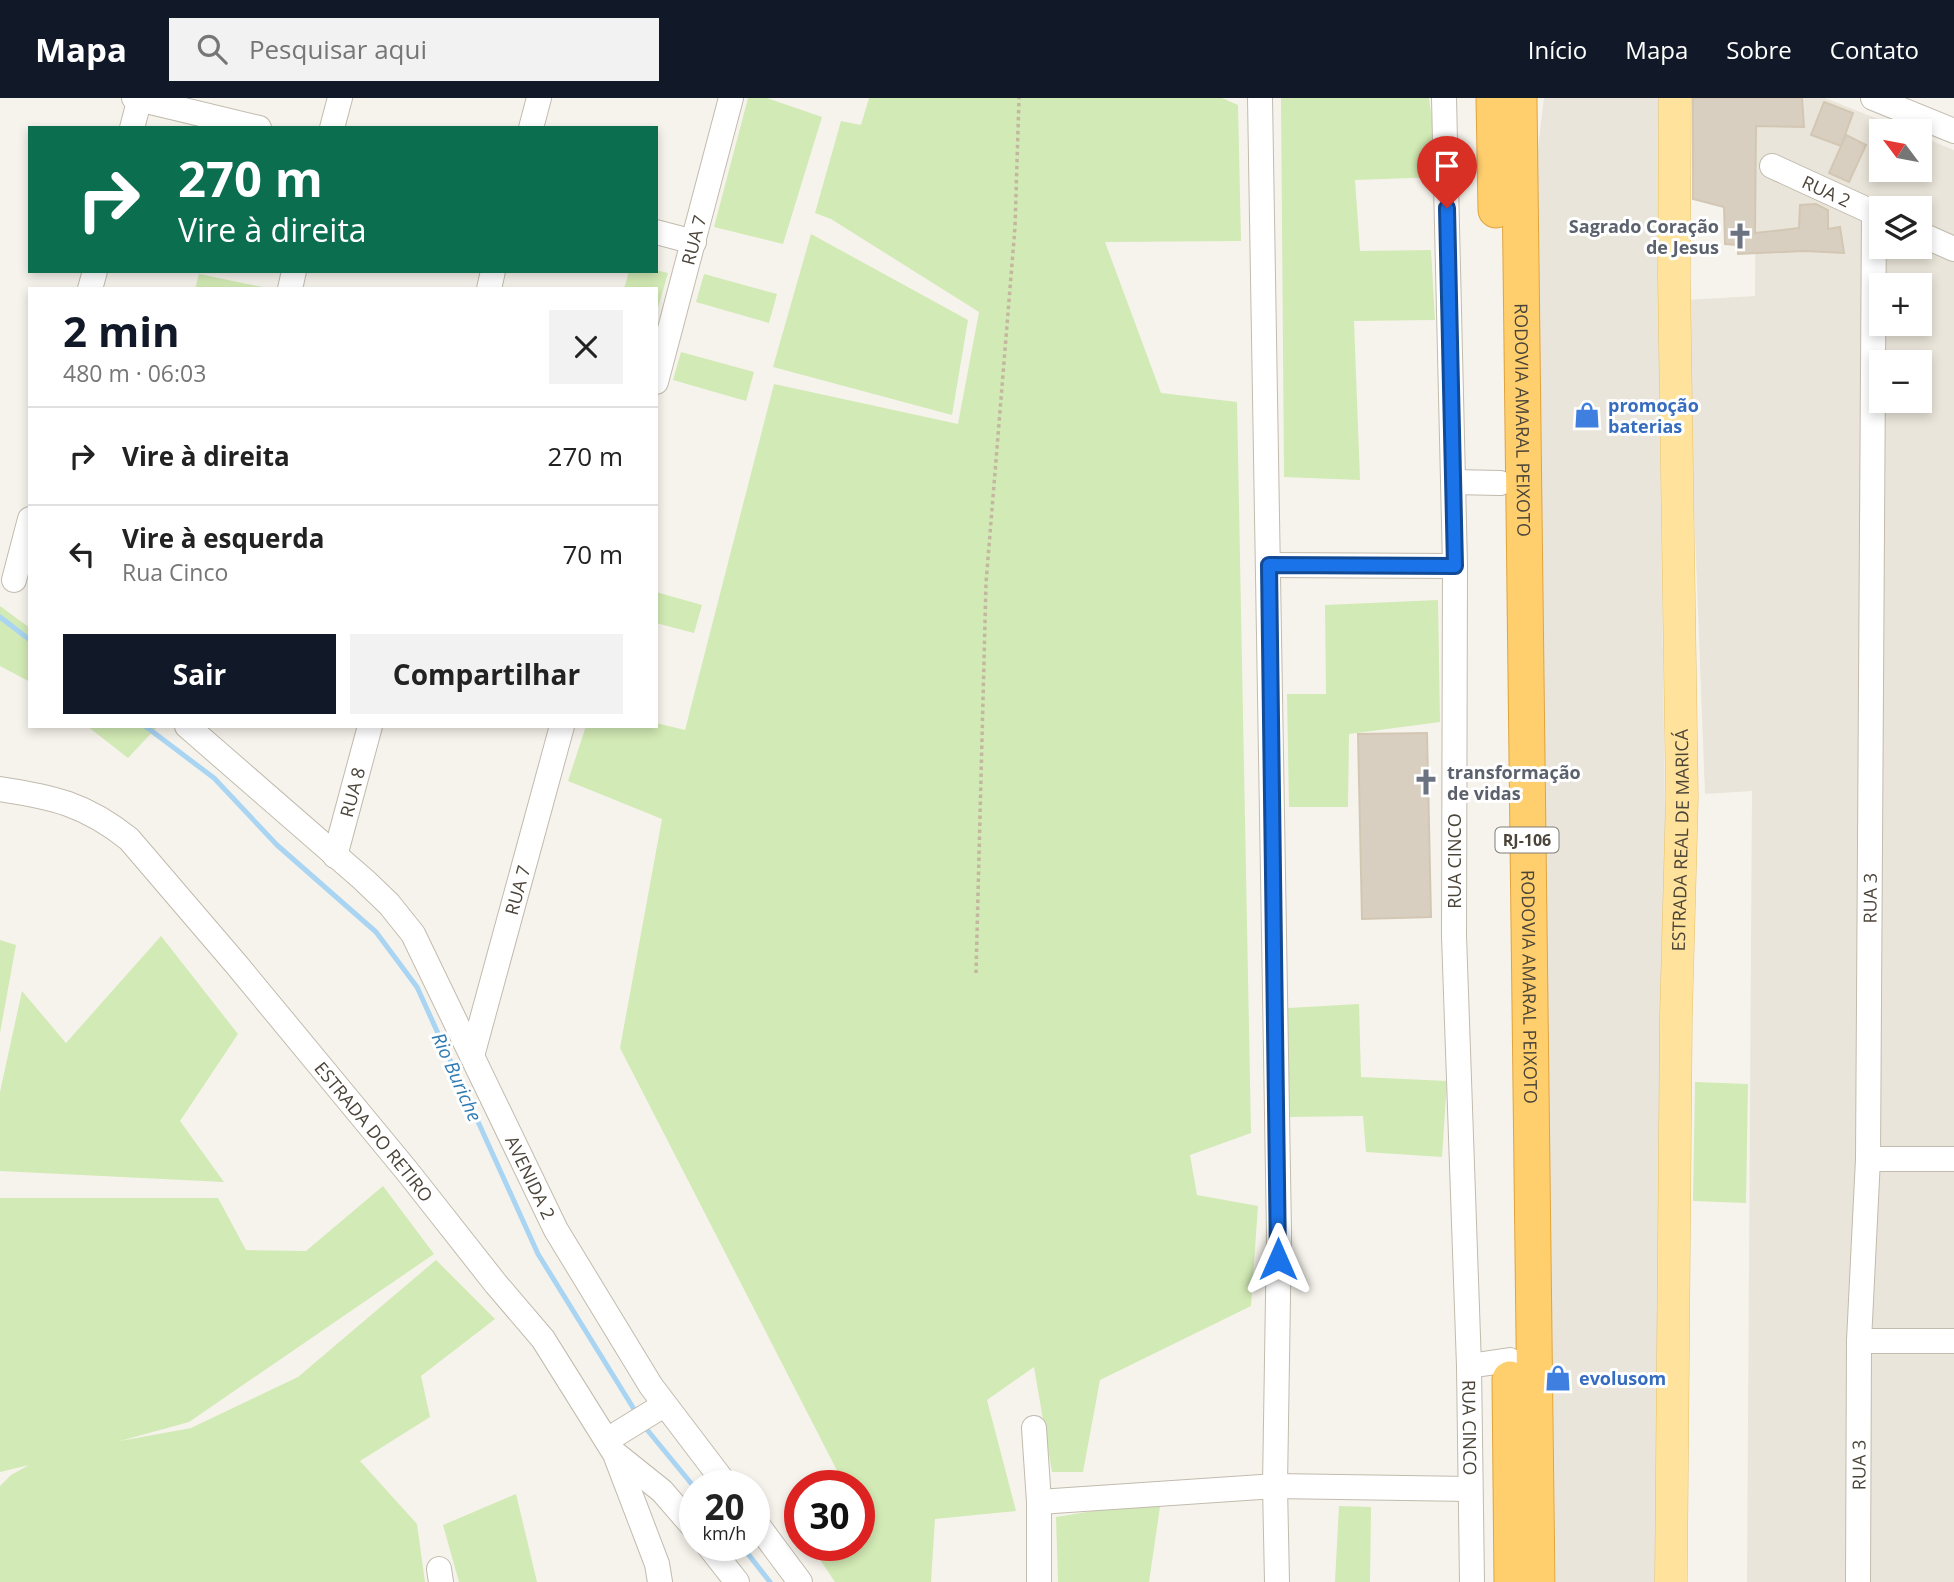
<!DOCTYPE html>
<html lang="pt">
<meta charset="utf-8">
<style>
body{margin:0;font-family:"Open Sans",sans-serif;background:#f2f2f2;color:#222;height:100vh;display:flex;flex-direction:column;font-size:26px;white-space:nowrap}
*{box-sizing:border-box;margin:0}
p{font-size:23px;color:#767676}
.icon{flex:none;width:38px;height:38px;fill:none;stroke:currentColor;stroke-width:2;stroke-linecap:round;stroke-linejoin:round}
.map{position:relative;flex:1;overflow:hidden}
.details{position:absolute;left:28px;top:189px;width:630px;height:441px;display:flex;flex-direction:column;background:#fff;border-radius:0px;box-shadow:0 4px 10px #0003}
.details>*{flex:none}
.guide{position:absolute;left:28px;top:28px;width:630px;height:147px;border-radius:0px;box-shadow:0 4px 10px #0003;background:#0b6e4f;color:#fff;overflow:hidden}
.needle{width:46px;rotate:302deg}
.fabs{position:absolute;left:1869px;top:21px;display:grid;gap:14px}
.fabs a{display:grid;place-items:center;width:63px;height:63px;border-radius:0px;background:#fff;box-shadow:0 4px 10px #0003;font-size:35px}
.speed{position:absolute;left:679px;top:1372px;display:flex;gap:14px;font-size:35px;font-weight:700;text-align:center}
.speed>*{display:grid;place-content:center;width:91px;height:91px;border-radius:50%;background:#fff;box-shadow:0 4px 10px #0003;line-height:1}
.speed small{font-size:18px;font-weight:400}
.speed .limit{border:10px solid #d22;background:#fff;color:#111}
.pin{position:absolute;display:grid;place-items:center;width:60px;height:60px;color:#fff;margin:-72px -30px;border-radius:50% 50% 50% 0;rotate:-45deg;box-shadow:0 0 7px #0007}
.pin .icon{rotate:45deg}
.me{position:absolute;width:77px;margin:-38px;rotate:0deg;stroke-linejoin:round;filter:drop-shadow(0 0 5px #0008)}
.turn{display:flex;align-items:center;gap:24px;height:147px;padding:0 35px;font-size:32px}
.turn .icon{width:91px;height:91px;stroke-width:2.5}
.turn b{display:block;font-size:49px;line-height:60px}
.round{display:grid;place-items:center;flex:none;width:74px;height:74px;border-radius:0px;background:#f2f2f2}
.overview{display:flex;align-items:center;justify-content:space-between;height:119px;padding:0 35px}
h1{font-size:42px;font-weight:700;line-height:52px;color:#111827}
.cta{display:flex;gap:14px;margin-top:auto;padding:14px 35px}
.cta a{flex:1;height:80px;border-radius:0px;background:#111827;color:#fff;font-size:28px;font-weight:700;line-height:80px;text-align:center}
.cta a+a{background:#f2f2f2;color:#222}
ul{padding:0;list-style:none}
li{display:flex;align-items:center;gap:21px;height:98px;padding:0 35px;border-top:2px solid #e0e0e0}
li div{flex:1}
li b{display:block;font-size:26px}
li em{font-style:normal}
header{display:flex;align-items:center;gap:42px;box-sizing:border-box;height:98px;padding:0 35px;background:#111827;color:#fff}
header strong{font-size:33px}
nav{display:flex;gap:38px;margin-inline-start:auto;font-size:24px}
.search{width:490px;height:63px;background:#f2f2f2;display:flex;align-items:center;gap:18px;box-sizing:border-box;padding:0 24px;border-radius:0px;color:#767676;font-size:26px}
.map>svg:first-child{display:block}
</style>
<header>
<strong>Mapa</strong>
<div class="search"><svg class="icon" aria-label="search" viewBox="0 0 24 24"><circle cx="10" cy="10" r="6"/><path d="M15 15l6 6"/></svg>Pesquisar aqui</div>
<nav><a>Início</a><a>Mapa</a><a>Sobre</a><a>Contato</a></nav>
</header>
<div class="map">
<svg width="1954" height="1484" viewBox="0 0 1954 1484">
<rect width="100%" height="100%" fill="#f6f3ec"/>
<path fill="#eae5da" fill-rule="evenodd" d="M1544 0H1660L1659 266 1666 789 1657 1484H1556L1535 74Z
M1756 0H1825L1908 33H1881V72H1920V38L1954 52V1484H1747L1752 693 1705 696 1686 202 1755 198ZM1881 110H1920V149H1881ZM1881 187H1920V226H1881ZM1881 264H1920V303H1881Z"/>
<path fill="#d2eab5" d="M748 0H767L822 19 783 146 714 129Z
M869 0H1222L1238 7 1241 143 1105 144 1161 295 1237 304 1251 1035 1190 1057 1197 1097 1258 1108 1251 1208 1100 1282 1083 1374H1052L1034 1269 987 1302 1016 1413 935 1421 931 1484H835L810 1447H859V1388H845L620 950 662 721 568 683 586 628H656V625L685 632 774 286 958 326 979 214 831 121 815 115 841 23 861 27Z
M1281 0H1429L1440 79 1355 82 1360 153 1431 152 1435 222 1354 223 1360 382 1284 379Z
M811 136 968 222 952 317 773 269Z
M656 172 668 175 656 217V191H624L629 173Z
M199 176 272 191H195Z
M704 176 777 196 769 225 696 204Z
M681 254 754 274 746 303 673 282Z
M656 494 702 507 694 535 656 525Z
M1438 502 1440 624 1349 636 1348 709H1289L1287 596H1326L1325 507Z
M0 508 30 530V584L0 568Z
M87 628H158L128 660Z
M161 838 238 936 180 1023 224 1084 0 1073V994L22 893 66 945Z
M0 842 16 847 0 935Z
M1359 906 1361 979 1447 983 1442 1059 1366 1054 1363 1018 1289 1019 1288 910Z
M1695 984 1748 986 1746 1105 1693 1103Z
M383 1088 434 1156 189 1324 120 1343 191 1330 298 1279 436 1162 495 1221 421 1278 430 1319 360 1363 417 1426 425 1484H0V1388L11 1377 29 1367 0 1374V1100H218L246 1152 306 1153Z
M516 1396 537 1484H459L443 1427Z
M1161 1402 1149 1484H1058L1056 1419Z
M1339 1408 1371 1409 1370 1484H1335Z"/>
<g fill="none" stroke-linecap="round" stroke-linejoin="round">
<path stroke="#a9d4f2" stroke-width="5" d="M0 519 30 542
M145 628 214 680 277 747 376 834 417 889 538 1156 637 1316
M644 1328 695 1390
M741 1447 770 1484"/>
</g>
<path fill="#d8cfc1" stroke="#d3c7b4" stroke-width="2" d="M1693 0H1802L1804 29 1756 28 1755 135 1799 130 1800 107 1816 106 1828 112V131L1840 129 1844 155 1804 153 1738 156V147L1725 146 1724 109 1693 101Z
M1824 4 1853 15 1841 48 1811 37Z
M1846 37 1866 47 1849 84 1829 75Z
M1427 635 1431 819 1362 821 1358 636Z"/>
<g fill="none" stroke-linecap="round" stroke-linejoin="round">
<g stroke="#c2bbae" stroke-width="26">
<g id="minor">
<path d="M134 0 259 30"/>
<path d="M1260 0 1279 1135 1275 1388 1277 1484"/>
<path id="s1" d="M1444 0 1455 468 1454 838 1469 1268 1472 1484"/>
<path d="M1873 0 1954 33"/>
<path d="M132 30 140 0"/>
<path d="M332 30 340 0"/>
<path d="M531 30 539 0"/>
<path id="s2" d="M1772 68 1881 118"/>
<path d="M656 134 694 144"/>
<path d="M1920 136 1954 151"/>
<path d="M90 191 95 173"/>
<path d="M290 191 294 173"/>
<path d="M489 191 493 173"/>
<path id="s3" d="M656 284 731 0"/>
<path d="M1453 384 1500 385"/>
<path d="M1269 467 1455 468"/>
<path d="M14 482 30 421"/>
<path id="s4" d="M187 628 364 782 389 806 413 836 556 1132 651 1288 727 1388"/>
<path id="s5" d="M0 691C53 699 85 706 129 741L236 866 407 1073 496 1186 543 1241 615 1356 657 1466 660 1484"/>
<path id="s6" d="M335 758 370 628"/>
<path id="s7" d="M472 958 562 628"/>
<path d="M1868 1061H1954"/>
<path d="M1859 1243H1954"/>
<path d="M1469 1268 1510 1262"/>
<path d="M1034 1330 1039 1404V1484"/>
<path d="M607 1342 664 1307"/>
<path d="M617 1357 662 1393 695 1431"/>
<path d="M1039 1404 1275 1388 1470 1391"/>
<path d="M754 1422 800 1484"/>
<path d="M708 1447 737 1484"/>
<path d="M439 1471 441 1484"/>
<path id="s8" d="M1858 1484 1859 1243 1868 1061 1874 115"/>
</g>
</g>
<g stroke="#e6c16a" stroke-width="33">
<g id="major">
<path id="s9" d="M1671 1484 1676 919 1682 700 1674 179 1675 0"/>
</g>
</g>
<g stroke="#e0a43c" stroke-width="37">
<g id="highway">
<path d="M1494 0 1496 112"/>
<path id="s10" d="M1519 0 1537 1484"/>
<path d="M1510 1281 1512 1484"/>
</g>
</g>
<path stroke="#c4b79f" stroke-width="3.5" stroke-dasharray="3.5 3.5" stroke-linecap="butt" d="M976 875 986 485 1015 129 1019 0"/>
<use href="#minor" stroke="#fff" stroke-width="24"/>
<use href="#major" stroke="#ffe39c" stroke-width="32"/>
<use href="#highway" stroke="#ffcf6e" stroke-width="35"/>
</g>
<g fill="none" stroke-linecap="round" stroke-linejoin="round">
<g stroke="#114b97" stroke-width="18">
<path id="route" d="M1278 1161 1269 467 1455 468 1447 110"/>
</g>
<use href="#route" stroke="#1a73e8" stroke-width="12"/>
</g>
<defs>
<g id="church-bare" transform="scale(2.1)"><path d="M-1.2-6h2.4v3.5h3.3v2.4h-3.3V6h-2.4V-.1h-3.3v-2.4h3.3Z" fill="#6b7280" stroke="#fff" stroke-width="2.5" paint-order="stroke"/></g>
<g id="shop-bare" transform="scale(2.1)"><path d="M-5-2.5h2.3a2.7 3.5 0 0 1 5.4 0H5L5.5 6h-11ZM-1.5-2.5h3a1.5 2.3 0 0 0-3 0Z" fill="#3f7fe0" stroke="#fff" stroke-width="2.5" paint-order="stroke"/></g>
</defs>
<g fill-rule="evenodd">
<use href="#church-bare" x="1740" y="138"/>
<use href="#shop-bare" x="1587" y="317"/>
<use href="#church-bare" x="1426" y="684"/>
<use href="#shop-bare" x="1558" y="1280"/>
</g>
<g text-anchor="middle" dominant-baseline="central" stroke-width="6" stroke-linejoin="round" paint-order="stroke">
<rect fill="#fff" stroke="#817c74" stroke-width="2" x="1495.5" y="729.5" width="63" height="25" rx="5"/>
<g font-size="16" font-weight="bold" fill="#4b4439">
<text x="1527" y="742">RJ-106</text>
</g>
<g font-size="18" fill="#4b4439" stroke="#fff">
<text stroke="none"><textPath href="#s2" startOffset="60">RUA 2</textPath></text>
<text stroke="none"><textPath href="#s3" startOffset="147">RUA 7</textPath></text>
<text stroke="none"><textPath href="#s10" startOffset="322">RODOVIA AMARAL PEIXOTO</textPath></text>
<text stroke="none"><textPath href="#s6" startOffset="66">RUA 8</textPath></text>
<text stroke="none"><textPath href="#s9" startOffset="742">ESTRADA REAL DE MARICÁ</textPath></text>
<text transform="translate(1454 763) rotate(-90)">RUA CINCO</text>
<text stroke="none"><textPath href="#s7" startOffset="172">RUA 7</textPath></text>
<text stroke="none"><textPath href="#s8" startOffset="684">RUA 3</textPath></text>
<text stroke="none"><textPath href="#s10" startOffset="889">RODOVIA AMARAL PEIXOTO</textPath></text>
<text stroke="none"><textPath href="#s5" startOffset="522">ESTRADA DO RETIRO</textPath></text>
<text stroke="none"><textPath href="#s4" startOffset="578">AVENIDA 2</textPath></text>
<text stroke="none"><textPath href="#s1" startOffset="1330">RUA CINCO</textPath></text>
<text stroke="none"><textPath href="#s8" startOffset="117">RUA 3</textPath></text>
</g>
<g font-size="18" font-weight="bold" fill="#5b616d" stroke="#fff" text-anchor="end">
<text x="1719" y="128">Sagrado Coração<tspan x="1719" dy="21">de Jesus</tspan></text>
<text x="1447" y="674" text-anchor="start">transformação<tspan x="1447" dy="21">de vidas</tspan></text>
</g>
<g font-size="18" font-weight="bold" fill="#366cbe" stroke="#fff" text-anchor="start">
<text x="1608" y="307">promoção<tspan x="1608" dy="21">baterias</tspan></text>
<text x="1579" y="1280">evolusom</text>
</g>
<g font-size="19" font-style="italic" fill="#2e7ab2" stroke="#fff">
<text transform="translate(457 979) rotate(66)">Rio Buriche</text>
</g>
</g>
</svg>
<div class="fabs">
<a><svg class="needle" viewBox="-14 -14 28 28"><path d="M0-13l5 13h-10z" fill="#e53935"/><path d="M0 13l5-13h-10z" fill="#767676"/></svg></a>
<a><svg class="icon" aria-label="layers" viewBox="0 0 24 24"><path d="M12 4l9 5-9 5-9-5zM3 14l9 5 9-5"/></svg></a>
<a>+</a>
<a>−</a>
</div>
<div class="speed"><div>20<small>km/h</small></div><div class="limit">30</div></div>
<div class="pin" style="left:1447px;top:110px;background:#d93025"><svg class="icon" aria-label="arrive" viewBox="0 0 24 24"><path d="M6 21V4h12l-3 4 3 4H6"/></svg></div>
<svg class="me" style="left:1278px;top:1161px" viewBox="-20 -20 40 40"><path d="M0-17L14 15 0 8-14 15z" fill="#1a73e8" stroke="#fff" stroke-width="4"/></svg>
<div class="guide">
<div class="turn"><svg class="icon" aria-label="right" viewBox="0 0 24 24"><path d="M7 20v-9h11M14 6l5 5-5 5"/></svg><div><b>270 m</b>Vire à direita</div></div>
</div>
<section class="details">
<div class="overview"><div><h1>2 min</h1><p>480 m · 06:03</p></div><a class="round"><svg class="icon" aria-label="close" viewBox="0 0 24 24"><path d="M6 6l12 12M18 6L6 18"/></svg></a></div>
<ul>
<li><svg class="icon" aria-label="right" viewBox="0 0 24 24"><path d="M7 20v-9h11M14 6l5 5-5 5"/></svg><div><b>Vire à direita</b></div><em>270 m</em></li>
<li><svg class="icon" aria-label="left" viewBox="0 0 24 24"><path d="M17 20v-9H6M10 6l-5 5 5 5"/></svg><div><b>Vire à esquerda</b><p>Rua Cinco</p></div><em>70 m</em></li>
</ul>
<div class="cta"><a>Sair</a><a>Compartilhar</a></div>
</section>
</div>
